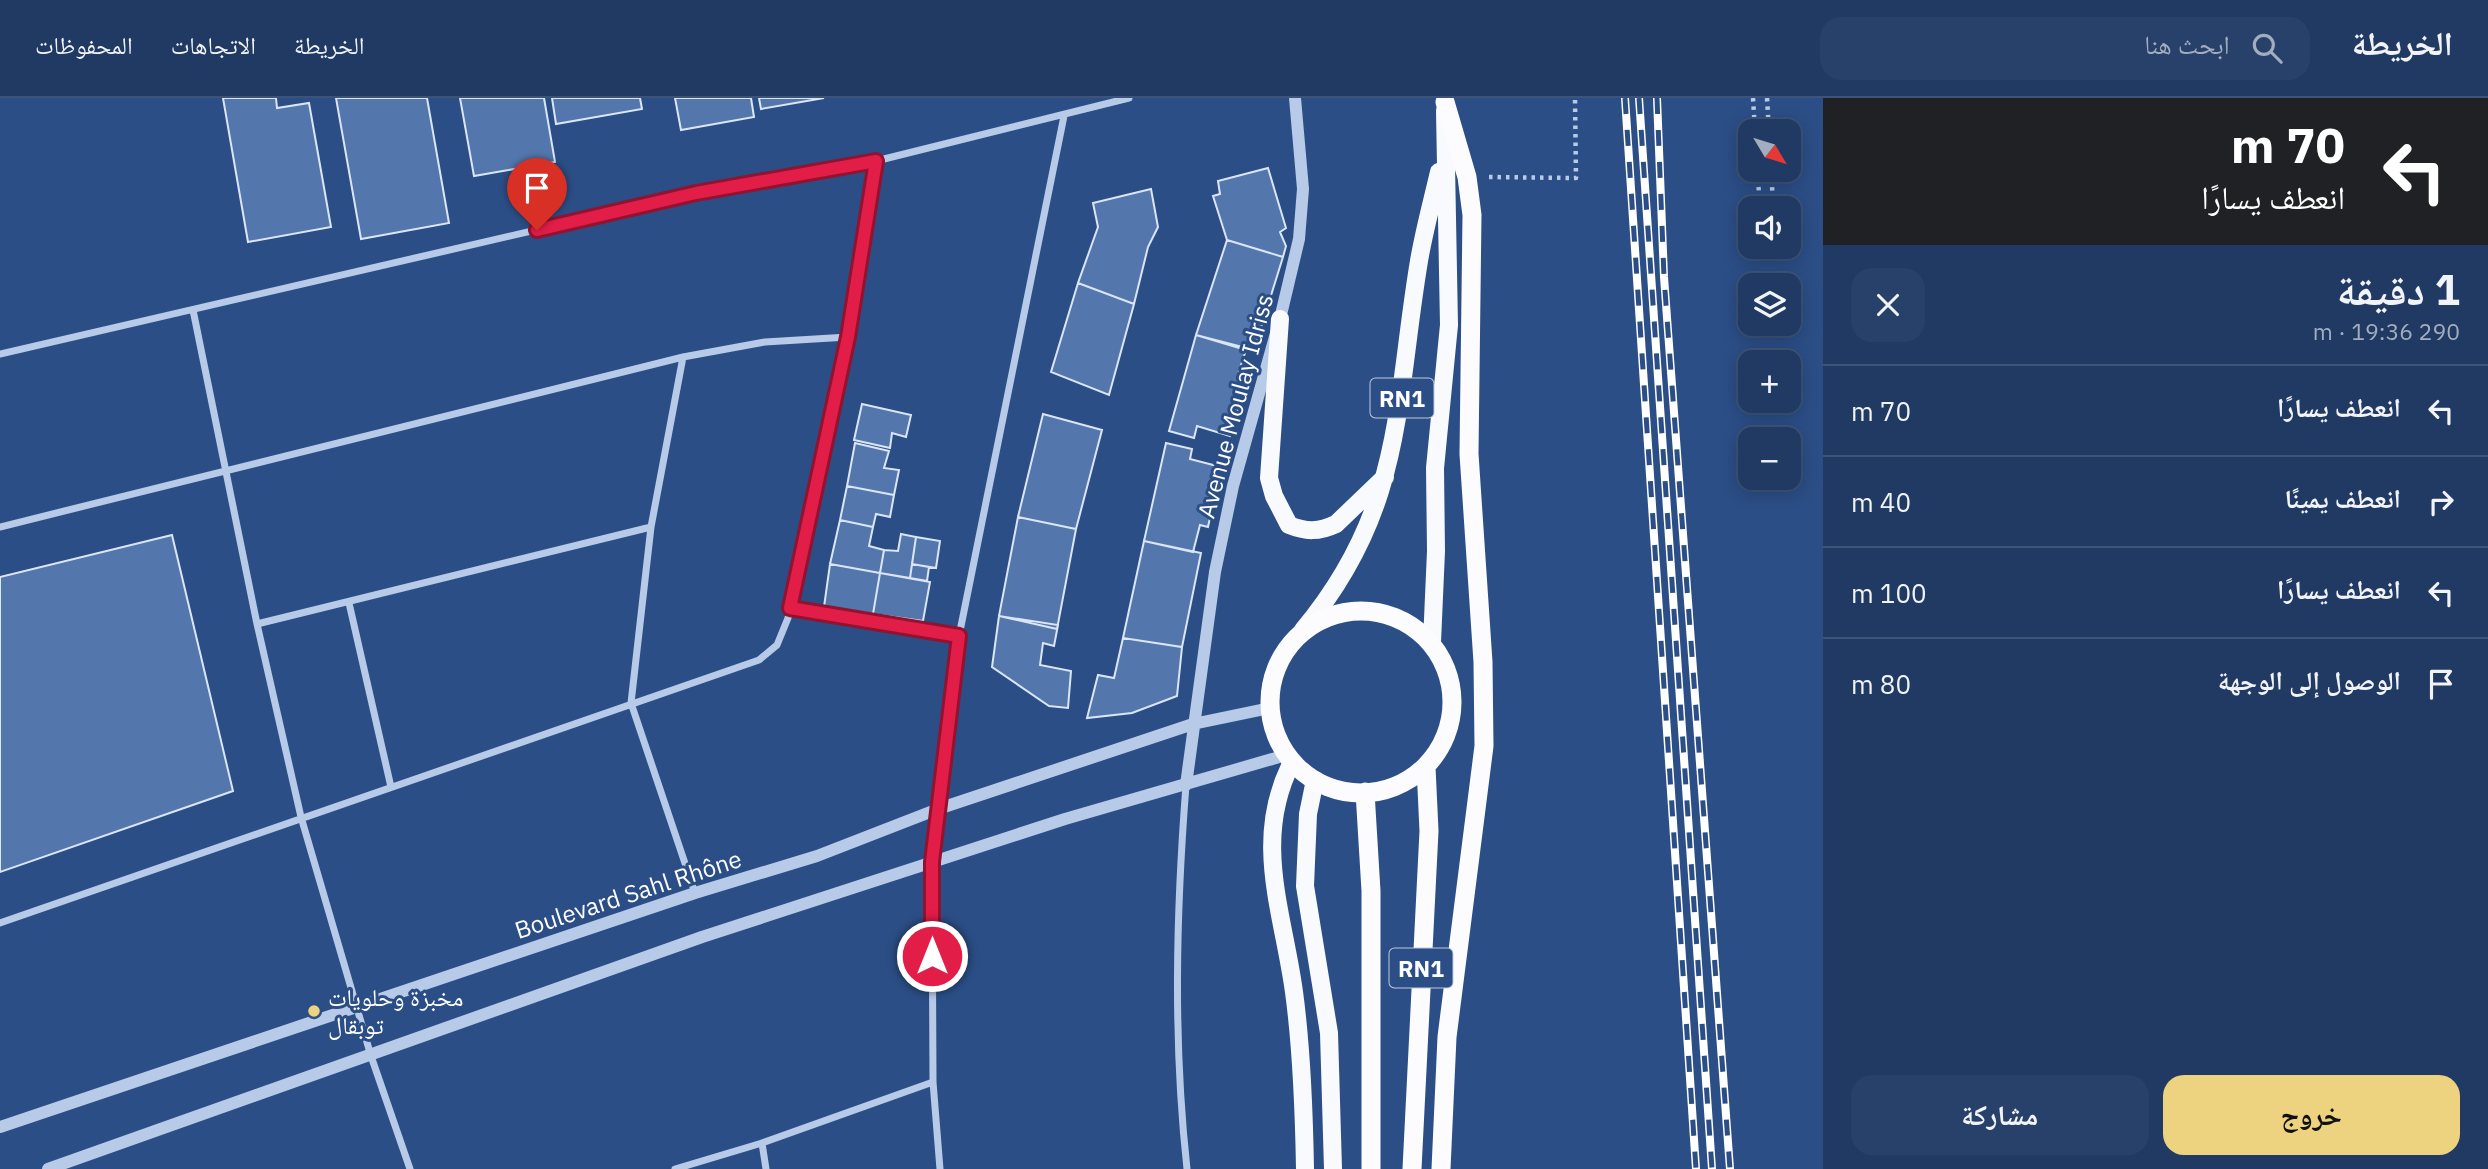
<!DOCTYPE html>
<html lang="ar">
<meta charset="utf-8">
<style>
body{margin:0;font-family:"IBM Plex Sans","Noto Naskh Arabic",sans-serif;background:#28416a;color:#f1f3f6;direction:rtl;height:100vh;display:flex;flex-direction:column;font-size:26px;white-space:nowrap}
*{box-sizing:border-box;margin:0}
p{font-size:23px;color:#a2adbf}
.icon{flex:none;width:38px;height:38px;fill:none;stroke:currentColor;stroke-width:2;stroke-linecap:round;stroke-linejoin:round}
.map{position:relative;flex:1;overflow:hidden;direction:ltr}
.panel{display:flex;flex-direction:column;background:#203a64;width:665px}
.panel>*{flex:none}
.guide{background:#202124;color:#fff;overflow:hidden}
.needle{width:46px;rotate:128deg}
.tools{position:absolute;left:1738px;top:21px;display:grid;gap:14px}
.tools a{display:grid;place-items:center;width:63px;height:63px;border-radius:14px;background:#203a64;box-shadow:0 4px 18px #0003,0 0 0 2px #3d5478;font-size:35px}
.pin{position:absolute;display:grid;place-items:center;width:60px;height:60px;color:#fff;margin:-72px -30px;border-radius:50% 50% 50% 0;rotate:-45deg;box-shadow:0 0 7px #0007}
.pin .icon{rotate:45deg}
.me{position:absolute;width:77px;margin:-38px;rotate:0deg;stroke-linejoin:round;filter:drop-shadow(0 0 5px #0008)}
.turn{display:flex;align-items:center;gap:24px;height:147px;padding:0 28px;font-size:32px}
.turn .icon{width:91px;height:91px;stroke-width:2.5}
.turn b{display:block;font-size:49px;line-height:60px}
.round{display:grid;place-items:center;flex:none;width:74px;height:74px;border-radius:21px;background:#28416a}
.overview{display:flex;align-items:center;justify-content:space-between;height:119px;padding:0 28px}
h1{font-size:42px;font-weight:700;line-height:52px}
.action{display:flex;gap:14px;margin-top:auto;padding:14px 28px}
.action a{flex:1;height:80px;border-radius:21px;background:#edd37f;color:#111;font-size:28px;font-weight:700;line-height:80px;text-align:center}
.action a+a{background:#28416a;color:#f1f3f6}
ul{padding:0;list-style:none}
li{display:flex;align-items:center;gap:21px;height:91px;padding:0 28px;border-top:2px solid #3d5478}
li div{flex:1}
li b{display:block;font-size:26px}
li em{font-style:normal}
header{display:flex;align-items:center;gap:42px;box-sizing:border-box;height:98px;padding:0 35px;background:#203a64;border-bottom:2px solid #3d5478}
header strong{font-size:33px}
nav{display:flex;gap:38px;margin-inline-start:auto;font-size:24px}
.search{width:490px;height:63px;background:#28416a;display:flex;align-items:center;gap:18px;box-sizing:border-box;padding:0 24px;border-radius:21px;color:#a2adbf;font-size:26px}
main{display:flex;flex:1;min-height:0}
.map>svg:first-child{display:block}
</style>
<header>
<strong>الخريطة</strong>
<div class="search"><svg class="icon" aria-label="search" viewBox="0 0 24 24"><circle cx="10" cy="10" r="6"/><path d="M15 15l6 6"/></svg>ابحث هنا</div>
<nav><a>الخريطة</a><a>الاتجاهات</a><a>المحفوظات</a></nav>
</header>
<main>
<section class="panel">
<div class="guide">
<div class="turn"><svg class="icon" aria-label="left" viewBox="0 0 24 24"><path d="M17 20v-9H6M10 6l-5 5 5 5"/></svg><div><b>70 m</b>انعطف يسارًا</div></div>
</div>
<div class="overview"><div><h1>1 دقيقة</h1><p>290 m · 19:36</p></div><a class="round"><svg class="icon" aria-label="close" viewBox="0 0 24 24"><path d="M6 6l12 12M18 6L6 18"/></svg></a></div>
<ul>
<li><svg class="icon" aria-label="left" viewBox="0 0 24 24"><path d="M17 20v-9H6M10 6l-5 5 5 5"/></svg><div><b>انعطف يسارًا</b></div><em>70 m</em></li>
<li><svg class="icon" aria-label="right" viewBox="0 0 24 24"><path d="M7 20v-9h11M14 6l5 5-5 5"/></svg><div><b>انعطف يمينًا</b></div><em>40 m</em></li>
<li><svg class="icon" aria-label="left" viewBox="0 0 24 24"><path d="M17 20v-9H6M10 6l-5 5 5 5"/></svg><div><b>انعطف يسارًا</b></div><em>100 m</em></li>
<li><svg class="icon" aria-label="arrive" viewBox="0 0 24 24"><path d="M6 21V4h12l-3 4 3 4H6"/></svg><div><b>الوصول إلى الوجهة</b></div><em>80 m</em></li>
</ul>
<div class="action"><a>خروج</a><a>مشاركة</a></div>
</section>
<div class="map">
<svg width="1823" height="1071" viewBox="0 0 1823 1071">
<rect width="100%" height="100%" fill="#2b4e86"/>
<path fill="#5377ad" stroke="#dae5f6" stroke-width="2" d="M223 0H276L277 10 309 5 331 129 248 144Z
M336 0H427L449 125 361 141Z
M460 0H544L555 64 474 78Z
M552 0H640L642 11 556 26Z
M675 0H751L754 19 681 32Z
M759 0H824L761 11Z
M1268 70 1286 130 1280 134 1286 148 1283 159 1227 142 1213 98 1220 96 1218 83Z
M1151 91 1158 129 1148 149 1134 206 1078 185 1098 129 1093 105Z
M1227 142 1283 159 1254 252 1196 237Z
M1078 185 1134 206 1109 297 1051 274Z
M1196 237 1246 252 1239 273 1249 276 1230 338 1197 328 1194 340 1169 333Z
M862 306 911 317 906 339 892 335 890 350 854 342Z
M1043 316 1102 332 1076 431 1018 419Z
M855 345 889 353 884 370 899 372 894 397 847 388Z
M1166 345 1192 351 1190 361 1221 369 1208 429 1200 427 1193 454 1144 443Z
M847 388 894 397 890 419 876 416 873 429 840 422Z
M1018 419 1076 431 1057 531 999 518Z
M840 422 873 429 869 448 884 452 880 475 830 466Z
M901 436 916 439 910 480 880 475 884 452 898 453Z
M172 437 233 693 0 774V479Z
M916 439 940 443 936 470 912 466Z
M1144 443 1201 455 1182 549 1123 540Z
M830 466 880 475 873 516 824 509Z
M912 466 929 469 927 483 910 480Z
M880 475 930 484 923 523 873 516Z
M999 518 1058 527 1054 548 1043 545 1040 567 1071 573 1068 610 1049 608 992 569Z
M1123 540 1182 549 1177 598 1132 615 1087 620 1098 577 1114 580Z"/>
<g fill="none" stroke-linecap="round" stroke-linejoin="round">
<path stroke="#b7cae7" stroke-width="4.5" stroke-dasharray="3.5 5" stroke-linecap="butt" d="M1753 0 1755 33
M1767 0 1769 33
M1757 72 1760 106 1773 105 1771 72
M1489 79 1576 80 1575 0"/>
<path stroke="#b7cae7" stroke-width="7" d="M193 212 257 526 301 719 371 958 410 1071
M0 256 696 95 876 63 1129 0
M683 259 651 429 631 605 695 795
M0 429 683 259 765 244 848 239
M349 505 391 689
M790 510 959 538
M257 526 651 429
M1186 687C1176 816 1173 943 1187 1071
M0 825 759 562 777 547 788 520 848 239 876 63
M762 1045 766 1071
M675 1071 762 1045 933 984
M940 1071 933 984 932 764 938 711 959 538 1064 18"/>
<path stroke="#b7cae7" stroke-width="12" d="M1186 687 1215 474 1233 388 1280 221 1299 141 1303 91 1295 0
M0 1029 695 795 817 758 938 711 1193 626 1270 610
M48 1071 702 839 1065 721 1286 657"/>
<path stroke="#f8fafe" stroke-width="18" d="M1280 221 1269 380 1274 398 1289 427C1306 434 1319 434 1336 426L1385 379
M1303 532C1404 411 1395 307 1419 163 1424 133 1432 104 1439 74
M1432 544 1436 453 1435 370 1449 227 1445 13
M1292 664C1252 742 1283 813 1294 894 1302 953 1304 1012 1305 1071
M1315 682 1308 716 1305 788 1329 935 1333 1071"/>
<path stroke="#fcfcfe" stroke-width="19" d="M1270 604a91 91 0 1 1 182 0a91 91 0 1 1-182 0Z
M1365 694 1371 793V1071
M1412 1071 1429 733 1426 669
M1441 1071 1447 939 1484 648 1483 564 1469 356 1472 117 1467 79 1445 4"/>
<g stroke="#fff" stroke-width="8">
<path id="rail" d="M1625 0 1696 1071
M1639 0 1712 1071
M1657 0 1664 179 1730 1071"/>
</g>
<use href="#rail" stroke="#2b4e86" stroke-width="5" stroke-dasharray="16" stroke-linecap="butt"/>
</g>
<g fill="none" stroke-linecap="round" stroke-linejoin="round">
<g stroke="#92132f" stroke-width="18">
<path id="route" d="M537 132 696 95 876 63 848 239 790 510 959 538 932 764V858"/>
</g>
<use href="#route" stroke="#e11d48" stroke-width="12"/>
</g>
<circle fill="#edd37f" stroke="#2b4e86" stroke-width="2.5" cx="314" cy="913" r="7"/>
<g text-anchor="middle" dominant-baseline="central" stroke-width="6" stroke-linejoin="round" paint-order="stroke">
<g fill="#2b4e86" stroke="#bfcadb" stroke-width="2">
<rect x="1370.5" y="280.5" width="63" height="39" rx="5"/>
<rect x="1389.5" y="850.5" width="63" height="39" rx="5"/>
</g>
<g font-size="23" font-weight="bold" fill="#fff">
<text x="1402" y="300">RN1</text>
<text x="1421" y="870">RN1</text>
</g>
<g font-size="24" fill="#fff" stroke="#2b4e86">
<text transform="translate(1235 308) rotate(-75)">Avenue Moulay Idriss</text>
<text transform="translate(628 796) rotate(-18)">Boulevard Sahl Rhône</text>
</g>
<g font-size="24" fill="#fff" stroke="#2b4e86" text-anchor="start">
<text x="328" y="899">مخبزة وحلويات<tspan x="328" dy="28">توبقال</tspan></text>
</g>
</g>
</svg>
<div class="tools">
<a><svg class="needle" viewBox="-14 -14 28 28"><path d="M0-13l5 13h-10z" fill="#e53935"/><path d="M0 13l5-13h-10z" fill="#a2adbf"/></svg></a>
<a><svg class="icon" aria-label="sound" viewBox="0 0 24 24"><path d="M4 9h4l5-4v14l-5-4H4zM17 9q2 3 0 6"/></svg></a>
<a><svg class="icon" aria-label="layers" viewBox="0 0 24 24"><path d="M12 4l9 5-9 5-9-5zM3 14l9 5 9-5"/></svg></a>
<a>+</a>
<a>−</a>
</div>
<div class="pin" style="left:537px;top:132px;background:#d93025"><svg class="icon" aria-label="arrive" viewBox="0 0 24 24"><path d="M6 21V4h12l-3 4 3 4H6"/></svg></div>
<svg class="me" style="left:932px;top:858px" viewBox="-20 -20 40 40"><circle r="17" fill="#e11d48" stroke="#fff" stroke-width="3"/><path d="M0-11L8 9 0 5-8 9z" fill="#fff"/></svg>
</div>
</main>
